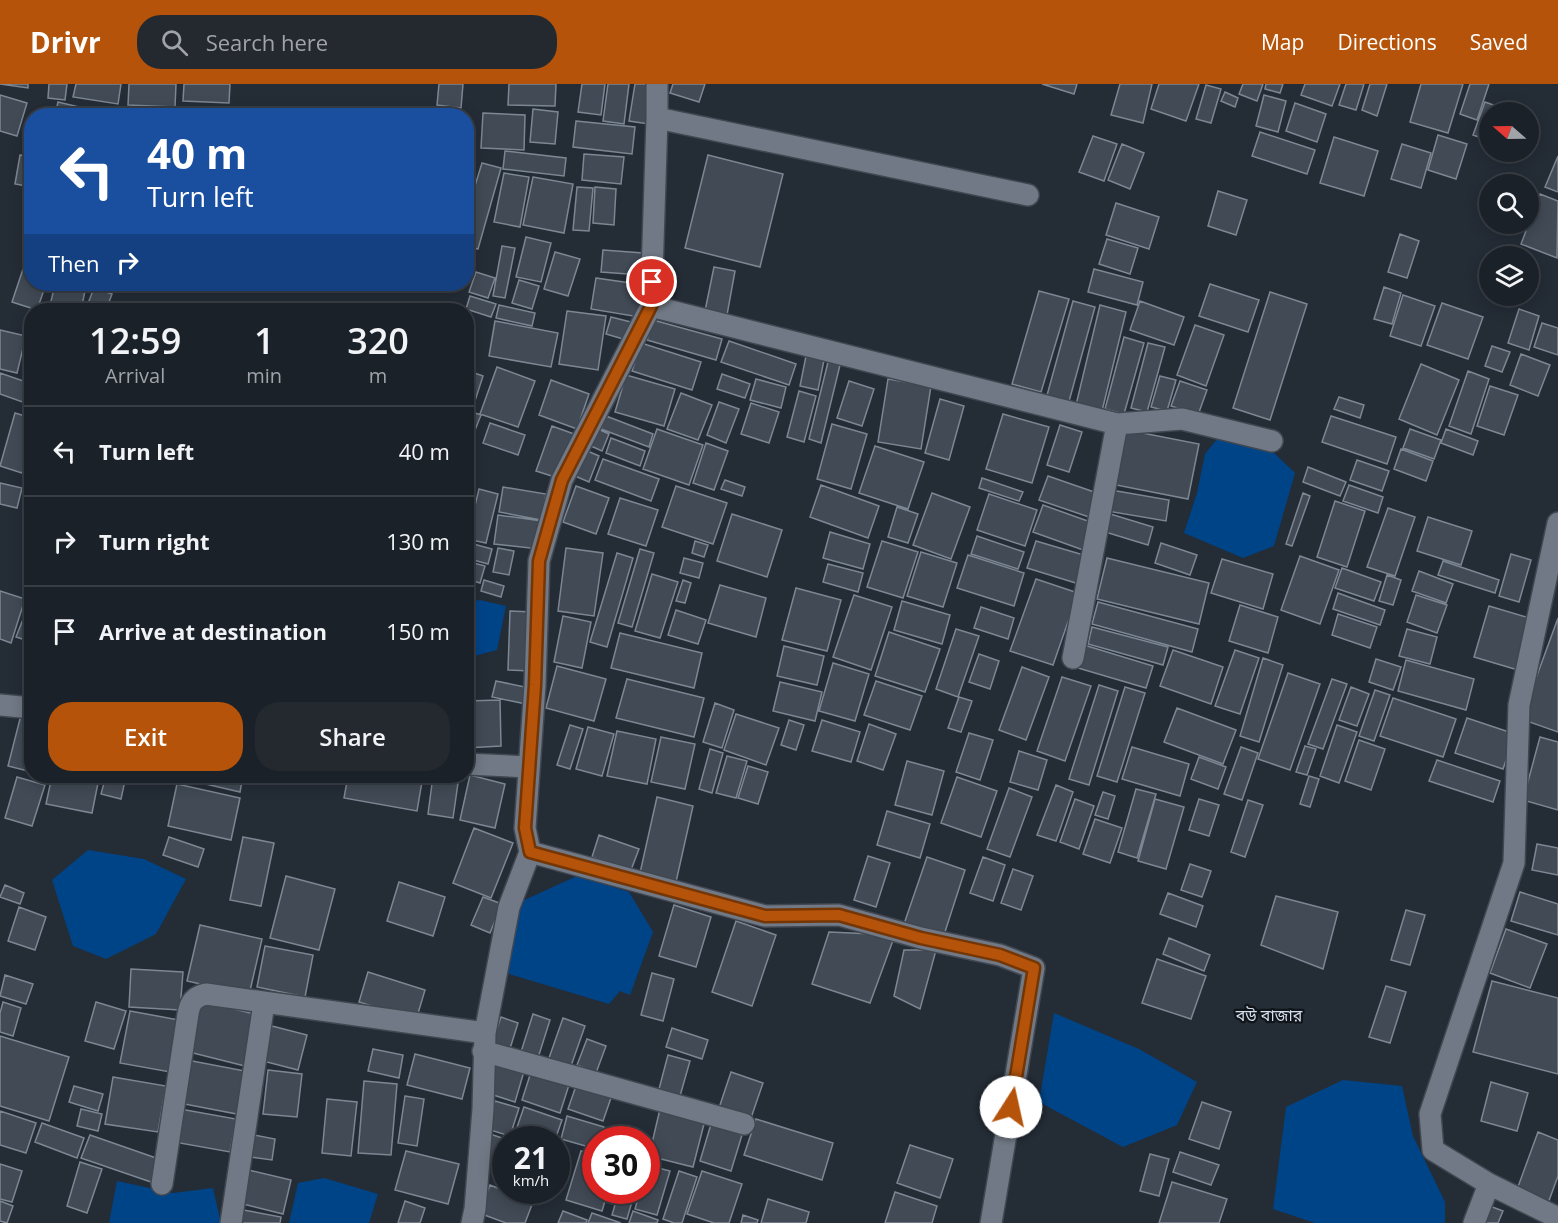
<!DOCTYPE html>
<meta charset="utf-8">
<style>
body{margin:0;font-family:"Open Sans","Noto Sans Bengali",sans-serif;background:#242930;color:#f1f3f6;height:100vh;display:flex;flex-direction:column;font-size:22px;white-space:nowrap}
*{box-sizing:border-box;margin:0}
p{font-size:20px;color:#a0a3a8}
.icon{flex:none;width:33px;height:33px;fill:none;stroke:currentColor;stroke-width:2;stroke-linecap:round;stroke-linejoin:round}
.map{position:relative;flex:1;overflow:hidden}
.sheet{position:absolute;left:24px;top:219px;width:450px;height:480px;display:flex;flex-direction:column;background:#1b2128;border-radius:24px;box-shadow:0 3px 15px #0003,0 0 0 2px #393e45}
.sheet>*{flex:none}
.top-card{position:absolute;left:24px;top:24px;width:450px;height:183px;border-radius:24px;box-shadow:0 3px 15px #0003,0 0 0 2px #393e45;background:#1a4fa0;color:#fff;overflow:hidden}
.needle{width:39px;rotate:290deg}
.buttons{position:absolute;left:1479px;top:18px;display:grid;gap:12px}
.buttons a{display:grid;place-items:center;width:60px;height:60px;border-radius:50%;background:#1b2128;box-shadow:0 3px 15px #0003,0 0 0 2px #393e45;font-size:30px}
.speed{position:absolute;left:492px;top:1042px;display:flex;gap:12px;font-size:30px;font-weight:700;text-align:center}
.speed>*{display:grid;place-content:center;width:78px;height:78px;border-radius:50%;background:#1b2128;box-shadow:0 3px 15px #0003,0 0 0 2px #393e45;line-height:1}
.speed small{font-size:15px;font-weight:400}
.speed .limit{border:9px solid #d22;background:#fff;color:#111}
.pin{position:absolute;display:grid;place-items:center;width:51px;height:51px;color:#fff;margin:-26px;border:3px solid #fff;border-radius:50%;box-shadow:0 2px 6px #0007}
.me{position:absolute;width:66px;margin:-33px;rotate:10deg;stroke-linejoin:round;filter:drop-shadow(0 0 4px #0008)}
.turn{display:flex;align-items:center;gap:21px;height:126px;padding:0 24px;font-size:27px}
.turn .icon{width:78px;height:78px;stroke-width:2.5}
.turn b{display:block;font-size:42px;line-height:51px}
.then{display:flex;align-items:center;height:57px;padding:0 24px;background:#0003;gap:12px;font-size:22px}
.eta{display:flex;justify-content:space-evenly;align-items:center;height:102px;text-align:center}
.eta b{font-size:36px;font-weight:600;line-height:42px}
.action{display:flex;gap:12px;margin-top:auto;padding:12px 24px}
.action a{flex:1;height:69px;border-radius:24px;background:#b45309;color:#fff;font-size:24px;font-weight:600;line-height:69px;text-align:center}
.action a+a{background:#242930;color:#f1f3f6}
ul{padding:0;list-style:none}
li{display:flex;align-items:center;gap:18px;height:90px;padding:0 24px;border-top:2px solid #393e45}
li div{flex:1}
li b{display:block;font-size:22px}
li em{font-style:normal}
header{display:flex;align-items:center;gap:36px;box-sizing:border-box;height:84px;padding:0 30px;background:#b45309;color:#fff}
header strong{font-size:28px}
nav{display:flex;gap:33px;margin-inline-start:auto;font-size:21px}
.search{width:420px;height:54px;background:#242930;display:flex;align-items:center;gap:15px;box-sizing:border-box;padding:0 21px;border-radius:24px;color:#a0a3a8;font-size:22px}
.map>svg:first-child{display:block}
</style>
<header>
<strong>Drivr</strong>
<div class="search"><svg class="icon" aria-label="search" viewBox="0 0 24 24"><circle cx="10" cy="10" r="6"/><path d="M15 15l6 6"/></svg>Search here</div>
<nav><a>Map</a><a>Directions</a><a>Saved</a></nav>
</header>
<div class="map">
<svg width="1558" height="1139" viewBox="0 0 1558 1139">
<rect width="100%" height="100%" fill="#242c36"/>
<path fill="#048" d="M1217 355 1273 368 1295 389 1274 462 1243 474 1184 449 1197 409 1205 370Z
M480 516 506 522 497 566 467 574V518Z
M88 766 144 775 186 795 156 850 106 875 73 862 52 796Z
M577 792 629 808 653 848 630 911 620 907 609 920 509 890V823Z
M1054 929 1139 965 1197 998 1177 1041 1123 1063 1039 1018Z
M1343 996 1402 1002 1413 1052 1445 1118V1139H1315L1273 1125 1286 1023Z
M324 1094 378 1110 369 1139H289L298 1099Z
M117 1097 173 1109 213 1104 221 1139H109Z"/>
<path fill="#414a55" stroke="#7d8793" stroke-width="1.5" d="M0 0H28V4Z
M49 0H67L65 16 48 14Z
M76 0H121L118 20 73 13Z
M129 0H176L175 23 128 21Z
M184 0H230L229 19 183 17Z
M439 0H463L461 24 437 21Z
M509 0H556L555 22 508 21Z
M582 0H605L601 31 578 28Z
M608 0H629L624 40 603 37Z
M635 0H655L649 40 629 37Z
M673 0H705L699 18 670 9Z
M1042 0H1077L1074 10Z
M1120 0H1152L1143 39 1111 31Z
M1159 0H1199L1186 37 1151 25Z
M1243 0H1263L1257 17 1239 10Z
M1266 0H1283L1280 9 1265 5Z
M1305 0H1340L1332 22 1301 11Z
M1346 0H1364L1356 26 1339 21Z
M1370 0H1387L1377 32 1362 26Z
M1421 0H1463L1448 49 1410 38Z
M1470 0H1489L1477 36 1460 30Z
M1206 1 1221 5 1211 39 1196 35Z
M1225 8 1238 14 1235 23 1221 17Z
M0 11 27 19 17 52 0 47Z
M1264 11 1286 17 1278 48 1256 42Z
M58 18 92 26 91 32H55Z
M1485 18 1513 28H1490V57L1473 51Z
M1295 19 1326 30 1317 58 1286 47Z
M211 24 230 26V32H211Z
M533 25 558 28 555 60 530 58Z
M275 26 296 30V32H274Z
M409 26 428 32H408Z
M483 29 525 31 524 66 481 64Z
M576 37 635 43 632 70 573 63Z
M466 45 475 47 466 78Z
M1260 48 1315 66 1307 90 1252 72Z
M1438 51 1467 60 1456 95 1428 86Z
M1093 52 1117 60 1104 97 1079 88Z
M1334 53 1378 67 1364 112 1320 99Z
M1122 60 1144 69 1130 105 1108 96Z
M1402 60 1431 69 1421 104 1391 95Z
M505 67 566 74 564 92 503 85Z
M584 70 624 73 621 100 582 96Z
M20 71 32 73V103L15 100Z
M708 71 783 90 760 183 685 164Z
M1558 72V108L1545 103Z
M482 79 501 84 478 165 466 162V131Z
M504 89 529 93 520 143 494 138Z
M533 93 573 100 564 149 523 141Z
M577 103 593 104 589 147 573 146Z
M595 103 616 105 614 141 593 139Z
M1218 107 1247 116 1236 151 1208 142Z
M1540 110 1558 117 1557 174 1521 160Z
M1116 119 1159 133 1149 165 1106 151Z
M1400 150 1419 157 1407 194 1388 188Z
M526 153 551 159 541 198 516 193Z
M1107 155 1138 164 1130 190 1099 180Z
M502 162 515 164 505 214 493 212Z
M603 166 643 169 641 191 601 188Z
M555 168 580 175 568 212 544 205Z
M714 183 735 187 727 231 705 227Z
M23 185 32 188V200H46L37 226 12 218Z
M1094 185 1143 198 1137 221 1088 208Z
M476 188 495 194 488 214 469 208Z
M596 194 644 201 639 233 591 225Z
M519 196 539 202 532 225 512 219Z
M55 200H75L86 202 81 226H49Z
M216 200H238L235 207Z
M1210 200 1259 216 1248 248 1199 232Z
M1384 203 1401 209 1392 240 1374 235Z
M94 204 112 210 106 226 87 222Z
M1039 207 1069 215 1041 308 1012 300Z
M1270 208 1307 220 1270 336 1233 324Z
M1403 211 1435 222 1421 262 1390 252Z
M470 212 496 220 491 233 466 225Z
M1073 217 1095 223 1068 321 1046 315Z
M1140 217 1184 233 1174 261 1130 246Z
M1442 219 1483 233 1468 275 1427 261Z
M499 221 535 229 532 242 496 234Z
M1100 221 1126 228 1102 327 1076 321Z
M1519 225 1539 232 1529 266 1508 259Z
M567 227 606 232 598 286 559 280Z
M611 233 635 239 630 257 606 250Z
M653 236 722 255 716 276 647 256Z
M495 237 558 249 551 283 489 272Z
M1542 239 1558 244V271L1534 263Z
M1195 241 1224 251 1206 302 1177 291Z
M0 246 26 252 17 289 0 285Z
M1124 253 1144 259 1124 330 1105 325Z
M729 257 796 280 789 301 721 278Z
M641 259 701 278 692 306 632 287Z
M1148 259 1165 263 1147 328 1131 324Z
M1492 262 1510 268 1502 288 1485 282Z
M1521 270 1550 281 1538 312 1510 301Z
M806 272 824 276 818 306 800 302Z
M828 278 840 281 821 359 809 355Z
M1421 280 1459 296 1437 351 1399 335Z
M497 283 535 297 518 343 480 330Z
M466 286 483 292 473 323 466 321Z
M1468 287 1489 295 1471 350 1449 342Z
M0 289 32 300 31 321 0 310Z
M722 290 750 300 745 314 717 305Z
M626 291 675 305 664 342 615 328Z
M1160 292 1176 296 1167 327 1151 323Z
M756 295 786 303 781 324 750 316Z
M888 295 931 302 921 365 878 358Z
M551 296 589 310 577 345 539 331Z
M849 297 874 305 862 342 837 334Z
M1180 297 1207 306 1198 331 1171 322Z
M1490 302 1518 311 1504 351 1477 342Z
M799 307 816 312 804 358 787 353Z
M681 309 712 321 698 356 667 345Z
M1339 313 1364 321 1360 334 1334 325Z
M940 315 964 322 949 376 925 369Z
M719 318 739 325 726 359 707 351Z
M751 319 779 328 769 359 741 350Z
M466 326 481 331 466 369Z
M15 329 32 334V359L22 389 0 382Z
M1003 330 1049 343 1032 399 986 385Z
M606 332 653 350 649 363 601 345Z
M1331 332 1396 353 1387 380 1322 358Z
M490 339 525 351 518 371 483 359Z
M832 340 867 350 851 405 817 395Z
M1060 341 1082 348 1069 388 1047 381Z
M552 342 574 350 558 394 536 387Z
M598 345 609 350 602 367 591 362Z
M657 345 703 361 689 401 643 385Z
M1122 345 1199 360 1188 415 1111 400Z
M1410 345 1441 356 1434 375 1403 364Z
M1446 345 1478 357 1473 371 1441 359Z
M611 354 645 367 640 382 606 369Z
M706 359 728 367 714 406 693 399Z
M875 362 924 378 908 425 859 409Z
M1401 365 1433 377 1426 397 1394 385Z
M585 366 599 372 589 398 575 392Z
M603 375 659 395 651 417 595 396Z
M1357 376 1389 387 1382 407 1350 396Z
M1308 383 1346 398 1340 412 1303 398Z
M1048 392 1100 410 1092 434 1039 416Z
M982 394 1023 408 1019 417 979 404Z
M725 396 745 403 742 412 721 405Z
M0 399 22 404 17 424 0 420Z
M821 401 879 422 868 454 810 433Z
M1349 401 1383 413 1378 429 1343 417Z
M576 402 609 414 596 450 563 438Z
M676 402 727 419 713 460 662 443Z
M503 403 546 410 541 436 499 428Z
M479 405 498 410 486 459 467 455Z
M1111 406 1169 416 1166 437 1107 427Z
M932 409 970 423 951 475 913 461Z
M1303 409 1310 412 1292 462 1286 460Z
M466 410 473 412 466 434Z
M989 410 1037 426 1025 462 977 446Z
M620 414 658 426 646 462 608 450Z
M1335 417 1365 427 1347 483 1317 473Z
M1043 421 1096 440 1086 467 1033 448Z
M897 423 918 430 908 459 888 453Z
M1388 424 1415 433 1395 492 1367 483Z
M1107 429 1153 443 1148 461 1102 447Z
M732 430 782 446 767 493 717 477Z
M498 431 542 437 539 465 494 460Z
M1428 433 1472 447 1461 481 1417 467Z
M830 448 870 460 863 485 823 474Z
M977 452 1024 468 1018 485 971 470Z
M695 457 708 461 704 473 692 469Z
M882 457 918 468 903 514 867 503Z
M1036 457 1087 472 1079 500 1027 484Z
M466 458 492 465 488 480 466 474Z
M1161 459 1197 471 1190 491 1155 479Z
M498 464 514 467 509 491 493 488Z
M566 464 603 469 594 532 558 527Z
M640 465 654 469 632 543 618 539Z
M921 468 957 479 943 523 907 512Z
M617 469 633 474 607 563 590 558Z
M1511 470 1531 476 1519 518 1499 512Z
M968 471 1024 489 1014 522 957 504Z
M1300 472 1339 486 1320 540 1281 526Z
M684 474 703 479 699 494 680 489Z
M1107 474 1209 499 1199 540 1097 515Z
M1222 475 1273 490 1263 525 1211 509Z
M466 477 485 482 480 499 466 495Z
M1443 477 1499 496 1495 509 1438 491Z
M828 480 863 489 858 508 823 498Z
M1342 484 1381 498 1374 517 1335 504Z
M1419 487 1453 500 1446 519 1412 507Z
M652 490 678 498 660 554 635 547Z
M1387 491 1401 496 1393 521 1379 517Z
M1036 495 1078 509 1053 581 1010 567Z
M484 496 504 502 501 513 481 507Z
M683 496 691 499 685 519 676 517Z
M720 501 766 514 756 553 708 539Z
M796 504 841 516 827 567 782 556Z
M0 507 25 515 11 559 0 555Z
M1338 509 1385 526 1380 541 1333 525Z
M854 511 892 523 871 586 833 573Z
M1416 511 1447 521 1437 549 1407 538Z
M31 515H32V558L16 553Z
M902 517 950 531 942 560 894 546Z
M1098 518 1198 545 1192 568 1092 540Z
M1240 521 1278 533 1268 569 1229 557Z
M1489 522 1533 535 1518 586 1474 573Z
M981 523 1014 534 1008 555 974 544Z
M676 526 706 536 698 560 668 551Z
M510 527 533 528 531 587 508 586Z
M1338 530 1377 543 1370 564 1332 551Z
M563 532 591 538 582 584 554 578Z
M1558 534V648L1521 635Z
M1092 543 1168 563 1163 581 1088 560Z
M956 545 979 552 958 613 936 605Z
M1407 545 1437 553 1430 580 1399 572Z
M889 548 940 565 925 608 875 592Z
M620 549 702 569 694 604 611 584Z
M1084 561 1153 582 1146 604 1078 584Z
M784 562 824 572 817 601 777 592Z
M1173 566 1223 583 1211 620 1160 602Z
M1235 566 1259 574 1240 630 1215 622Z
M979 570 999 577 990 605 969 598Z
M1263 574 1283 581 1259 658 1240 652Z
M1376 575 1401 583 1393 606 1369 598Z
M1406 576 1474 595 1466 626 1398 607Z
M833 579 869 590 855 637 819 627Z
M557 582 606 595 594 637 546 624Z
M1022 583 1049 593 1026 656 999 646Z
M1288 589 1320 600 1290 686 1258 675Z
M1062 593 1091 602 1065 677 1037 667Z
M627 595 704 614 694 653 616 634Z
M1332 595 1347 600 1323 665 1308 660Z
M496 597 530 604 526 620 492 613Z
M876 597 922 612 910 646 864 631Z
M780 598 822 608 815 637 773 627Z
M1099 601 1118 607 1089 701 1069 695Z
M1125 603 1145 609 1117 698 1097 692Z
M1351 603 1369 610 1357 642 1339 636Z
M1375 606 1390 611 1374 657 1359 652Z
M959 613 972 617 961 648 948 644Z
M1393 614 1456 635 1443 673 1380 652Z
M500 616 501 662 466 664V617Z
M715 619 734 626 722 664 703 658Z
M1177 624 1236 646 1223 680 1164 658Z
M736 630 779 644 766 681 724 666Z
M21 631 32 634V688L8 682Z
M1467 634 1515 650 1503 685 1455 669Z
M789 636 804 641 796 666 781 661Z
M822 636 860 648 851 678 812 667Z
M869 640 896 650 883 686 857 677Z
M570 641 583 645 570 685 557 681Z
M1337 641 1357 648 1339 699 1320 692Z
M588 643 614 650 602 692 576 685Z
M617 647 656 655 647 700 607 692Z
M969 649 993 656 980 696 956 688Z
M661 653 695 660 685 705 651 698Z
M1540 653 1558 658V726L1523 716Z
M1359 656 1385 665 1371 706 1345 697Z
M1305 662 1316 665 1307 691 1296 688Z
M1132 663 1189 680 1180 712 1122 695Z
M1241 663 1258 669 1242 716 1224 710Z
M710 665 723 669 712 709 699 705Z
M1019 667 1047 676 1038 706 1010 698Z
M727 672 747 677 736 714 716 709Z
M1199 673 1226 683 1218 705 1191 695Z
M1437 676 1500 697 1493 718 1429 697Z
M907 677 944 687 932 731 895 721Z
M748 682 768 688 758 720 738 714Z
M470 691 505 700 495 744 460 736Z
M52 692H61L98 699 92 729 46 720Z
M106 692H126L121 715 101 710Z
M181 692H243L240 708 180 694Z
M348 692H423L417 727 344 714Z
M433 692H459L453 734 428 730Z
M1309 692 1319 695 1310 723 1300 720Z
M17 693 45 701 32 742 5 734Z
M957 693 997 707 981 753 941 739Z
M177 700 240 714 231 756 168 742Z
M1056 701 1073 708 1056 757 1037 751Z
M1009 704 1032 713 1010 773 987 765Z
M1136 705 1156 710 1137 774 1118 768Z
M1103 708 1115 712 1108 735 1095 731Z
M657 713 693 722 676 798 640 789Z
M1075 715 1094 722 1079 765 1060 758Z
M1155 715 1184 723 1166 785 1138 777Z
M1199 715 1219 721 1209 752 1189 746Z
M1248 716 1263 721 1245 773 1231 768Z
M887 727 930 740 920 774 877 761Z
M1095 735 1122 744 1110 779 1083 770Z
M474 744 513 759 491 814 453 799Z
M599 751 639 765 631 786 592 773Z
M169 753 204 765 198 783 163 771Z
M243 753 274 759 261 822 230 816Z
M1537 760 1558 764V791L1532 786Z
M868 772 890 779 876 823 854 816Z
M927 773 965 786 943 854 904 840Z
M983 773 1005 781 993 817 970 809Z
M1190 780 1211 787 1202 813 1181 806Z
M1013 785 1033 792 1021 826 1001 819Z
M286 792 335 805 319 866 270 854Z
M399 798 445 813 433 852 387 837Z
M5 801 24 809 20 820 0 813Z
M1520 808 1558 820V851L1511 837Z
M1168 809 1203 822 1196 843 1160 830Z
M1276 812 1338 828 1323 885 1261 861Z
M483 813 502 820 490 849 471 841Z
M674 821 711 833 696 883 659 872Z
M19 823 46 833 35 866 8 857Z
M1406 826 1425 831 1410 881 1391 876Z
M736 837 776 851 752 922 712 908Z
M200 841 262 855 249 911 187 897Z
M1506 845 1547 860 1530 904 1490 889Z
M829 848 895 851 870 919 812 900Z
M1169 854 1210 871 1204 887 1163 870Z
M265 862 313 871 305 913 257 903Z
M904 866H936L920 925 894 912Z
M1157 875 1206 892 1191 935 1142 919Z
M131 885 183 888 180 926 129 923Z
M368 888 425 906 416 936 359 918Z
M652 889 674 895 663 937 641 931Z
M5 891 33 900 26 920 0 912Z
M1492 897 1558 914V990L1473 968Z
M1386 902 1406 908 1390 959 1369 953Z
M198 916 262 932 249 983 185 967Z
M3 918 21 924 13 952 0 948V929Z
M96 918 126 927 114 965 85 957Z
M130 927 179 936 170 988 120 979Z
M533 930 550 936 537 977 520 971Z
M501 933 518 939 508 971 490 965Z
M563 934 585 942 571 982 549 974Z
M272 942 307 951 298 986 263 977Z
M672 944 708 956 702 975 666 963Z
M0 952 69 973 49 1037 0 1022Z
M587 955 606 962 596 989 577 981Z
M373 965 403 971 399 994 368 987Z
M415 970 470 984 462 1015 407 1001Z
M668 971 690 977 680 1012 659 1005Z
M187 976 245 987 237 1030 179 1019Z
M497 976 525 984 515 1018 487 1009Z
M268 986 302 990 297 1033 263 1030Z
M531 988 569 1001 560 1029 522 1016Z
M731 988 763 999 751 1034 719 1024Z
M113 993 166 1002 158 1048 105 1040Z
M364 997 397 1000 391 1071 358 1069Z
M1491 998 1528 1009 1517 1047 1481 1037Z
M577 999 612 1011 603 1037 568 1025Z
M74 1002 103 1010 98 1027 69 1018Z
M405 1012 424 1015 417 1062 398 1059Z
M327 1015 357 1018 351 1072 322 1069Z
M495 1017 519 1024 510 1052 487 1045Z
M1202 1018 1231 1028 1219 1065 1189 1055Z
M524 1023 562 1036 555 1056H536L515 1049Z
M81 1025 102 1030 98 1047 77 1042Z
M180 1025 236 1035 230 1068 174 1058Z
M660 1025 705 1036 693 1083 649 1072Z
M0 1027 36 1039 26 1069 0 1061Z
M567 1032 604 1043 600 1056H596V1065L561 1055Z
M756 1035 833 1059 822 1096 744 1071Z
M42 1039 84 1054 77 1074 35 1058Z
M711 1040 742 1051 731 1087 700 1077Z
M1538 1048 1558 1056V1092L1547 1122 1515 1111Z
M248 1050 275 1055 272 1076 244 1072Z
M490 1050 508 1056H506V1084L481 1075Z
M90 1051 159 1075 151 1098 81 1074Z
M910 1061 953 1075 940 1114 897 1099Z
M406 1067 459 1080 448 1120 395 1106Z
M581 1067 596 1071V1107H608L602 1127 566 1116Z
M1180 1068 1219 1081 1211 1101 1173 1088Z
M1150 1070 1169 1075 1159 1112 1140 1107Z
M80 1078 102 1085 87 1129 67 1122Z
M0 1080 22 1087 12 1118 0 1115Z
M647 1081 670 1087 657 1131 635 1125 640 1107H646Z
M244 1085 291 1096 283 1130 235 1118Z
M679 1087 697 1093 682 1139H674L663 1135Z
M702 1087 742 1100 729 1139H714L687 1130Z
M1172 1098 1227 1115 1219 1139H1159Z
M490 1101 533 1118 525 1139H506L479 1129Z
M619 1107H635L627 1135 612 1131Z
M895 1108 937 1122 932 1139H885Z
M768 1115 809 1128 806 1139H761Z
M0 1117 13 1122 7 1139 0 1137Z
M405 1117 425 1124 420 1139H398Z
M1487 1121 1503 1127 1498 1139H1480Z
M238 1125 281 1133 280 1139H236Z
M563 1127 587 1136 586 1139H558Z
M633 1127 658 1136 657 1139H629Z
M592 1129 621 1139H588Z
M743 1131 758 1136 757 1139H741Z"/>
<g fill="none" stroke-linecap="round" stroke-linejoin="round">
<g stroke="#414751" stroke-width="24">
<path id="minor" d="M657 0V34
M651 222 1117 340 1182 335 1272 357
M1558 439 1519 621 1514 779 1430 1030 1433 1066 1489 1100 1558 1134
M1073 574 1117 340
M0 621 32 624
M466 680 529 683
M530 768 765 832 839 831 921 854 1000 871 1034 884 991 1139
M483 967 744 1040
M162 1100 188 930C190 918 194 913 206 910L485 949
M231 1139 264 919
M472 1139 475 1125 483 1025 485 949 509 823 530 768 525 744 535 601 539 477 562 396 651 222 657 34 1028 111
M1474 1139 1489 1100"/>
</g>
<use href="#minor" stroke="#707985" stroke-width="21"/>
</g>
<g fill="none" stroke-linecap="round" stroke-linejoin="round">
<g stroke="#753606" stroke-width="15">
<path id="route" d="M652 198 651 222 562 396 539 477 535 601 525 744 530 768 765 832 839 831 921 854 1000 871 1034 884 1011 1023"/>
</g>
<use href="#route" stroke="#b45309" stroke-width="10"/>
</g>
<g text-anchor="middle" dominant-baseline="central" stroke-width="4.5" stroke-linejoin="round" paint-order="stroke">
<g font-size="16" fill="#d5dfed" stroke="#111419">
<text x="1269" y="931">বউ বাজার</text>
</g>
</g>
</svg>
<div class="buttons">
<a><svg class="needle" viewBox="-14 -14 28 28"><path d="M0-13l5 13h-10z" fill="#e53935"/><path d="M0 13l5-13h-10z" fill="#a0a3a8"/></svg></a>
<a><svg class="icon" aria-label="search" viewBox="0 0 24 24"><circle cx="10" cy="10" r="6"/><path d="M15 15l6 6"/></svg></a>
<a><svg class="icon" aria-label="layers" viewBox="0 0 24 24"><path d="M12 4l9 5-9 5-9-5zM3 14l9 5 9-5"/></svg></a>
</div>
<div class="speed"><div>21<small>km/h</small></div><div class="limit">30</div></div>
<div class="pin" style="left:652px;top:198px;background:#d93025"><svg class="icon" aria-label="arrive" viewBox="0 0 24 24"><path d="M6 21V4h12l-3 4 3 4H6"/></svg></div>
<svg class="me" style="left:1011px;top:1023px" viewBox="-20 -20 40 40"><circle r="19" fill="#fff"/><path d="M0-13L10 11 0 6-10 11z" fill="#b45309"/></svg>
<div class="top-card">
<div class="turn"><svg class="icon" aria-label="left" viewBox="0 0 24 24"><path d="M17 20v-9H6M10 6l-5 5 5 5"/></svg><div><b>40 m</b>Turn left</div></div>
<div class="then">Then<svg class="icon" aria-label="right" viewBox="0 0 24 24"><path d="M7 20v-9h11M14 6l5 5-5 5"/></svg></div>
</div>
<section class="sheet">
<div class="eta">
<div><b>12:59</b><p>Arrival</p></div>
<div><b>1</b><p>min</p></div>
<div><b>320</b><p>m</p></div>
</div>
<ul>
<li><svg class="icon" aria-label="left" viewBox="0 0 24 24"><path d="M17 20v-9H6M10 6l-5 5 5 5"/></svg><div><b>Turn left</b></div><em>40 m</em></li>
<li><svg class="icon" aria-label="right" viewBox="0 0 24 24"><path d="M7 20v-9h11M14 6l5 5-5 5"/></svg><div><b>Turn right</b></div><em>130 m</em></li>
<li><svg class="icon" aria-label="arrive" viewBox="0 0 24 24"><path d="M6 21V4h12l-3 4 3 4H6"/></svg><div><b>Arrive at destination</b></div><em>150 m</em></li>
</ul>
<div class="action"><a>Exit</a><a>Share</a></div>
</section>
</div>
